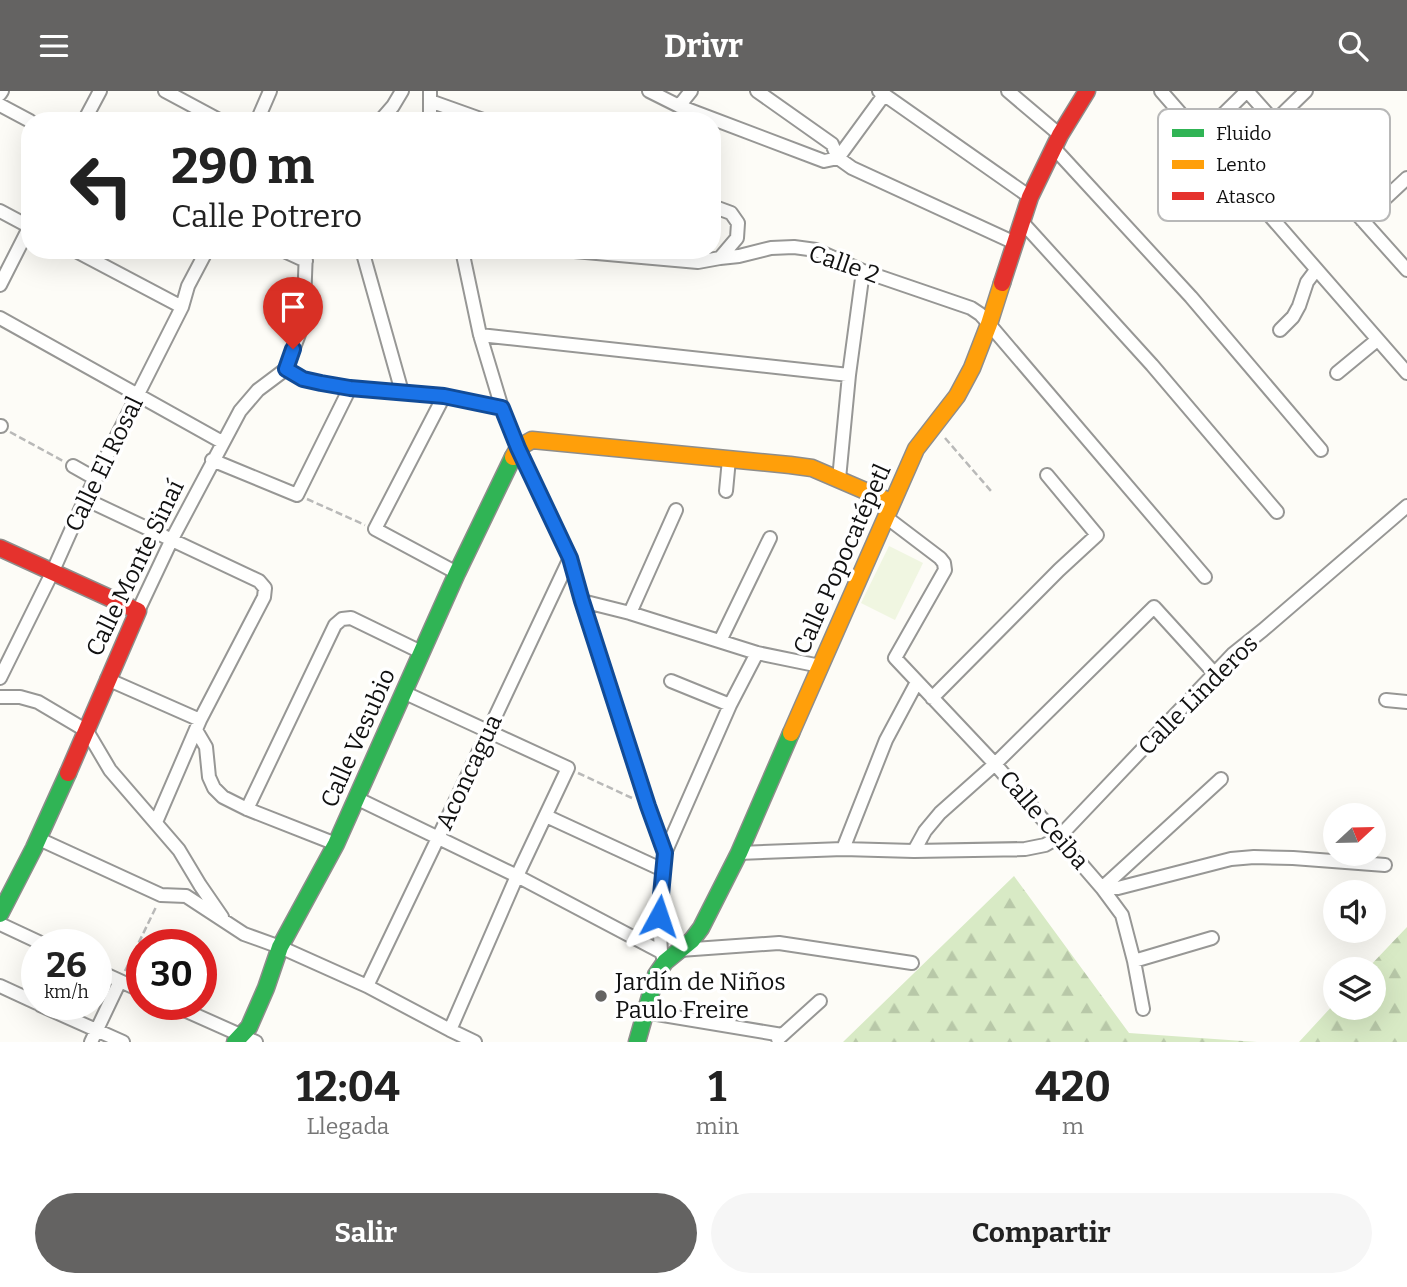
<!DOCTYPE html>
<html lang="es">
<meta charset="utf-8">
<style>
body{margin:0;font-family:Bitter,serif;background:#f6f6f6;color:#222;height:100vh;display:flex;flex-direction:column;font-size:26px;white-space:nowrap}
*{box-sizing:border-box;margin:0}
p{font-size:23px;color:#767676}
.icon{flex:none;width:38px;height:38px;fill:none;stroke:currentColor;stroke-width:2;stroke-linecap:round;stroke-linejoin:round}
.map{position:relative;height:951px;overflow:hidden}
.details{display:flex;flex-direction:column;background:#fff;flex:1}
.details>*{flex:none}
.hud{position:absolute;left:21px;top:21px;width:700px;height:147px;border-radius:28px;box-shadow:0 7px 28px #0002;background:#fff;color:#222;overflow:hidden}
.needle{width:46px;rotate:68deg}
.controls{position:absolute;left:1323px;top:712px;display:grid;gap:14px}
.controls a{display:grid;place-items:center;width:63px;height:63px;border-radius:50%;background:#fff;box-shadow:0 7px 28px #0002;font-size:35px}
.speed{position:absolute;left:21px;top:838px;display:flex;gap:14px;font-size:35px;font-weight:700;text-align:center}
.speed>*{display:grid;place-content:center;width:91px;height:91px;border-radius:50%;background:#fff;box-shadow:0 7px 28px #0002;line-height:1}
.speed small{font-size:18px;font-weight:400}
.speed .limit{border:10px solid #d22;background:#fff;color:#111}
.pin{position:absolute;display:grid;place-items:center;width:60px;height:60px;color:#fff;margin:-72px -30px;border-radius:50% 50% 50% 0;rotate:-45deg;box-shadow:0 0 7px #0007}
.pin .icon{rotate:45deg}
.me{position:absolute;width:77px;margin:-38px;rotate:5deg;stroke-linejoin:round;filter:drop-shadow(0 0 5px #0008)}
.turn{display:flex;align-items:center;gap:24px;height:147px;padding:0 35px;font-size:32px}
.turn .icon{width:91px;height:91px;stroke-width:2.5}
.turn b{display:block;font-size:49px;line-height:60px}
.eta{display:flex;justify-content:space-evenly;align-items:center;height:119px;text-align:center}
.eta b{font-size:42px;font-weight:700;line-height:49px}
.button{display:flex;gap:14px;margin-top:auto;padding:14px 35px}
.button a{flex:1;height:80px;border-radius:42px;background:#646362;color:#fff;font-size:28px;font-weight:700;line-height:80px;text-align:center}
.button a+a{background:#f6f6f6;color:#222}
header{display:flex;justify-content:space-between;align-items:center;height:91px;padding:0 35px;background:#646362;color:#fff;font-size:32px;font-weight:700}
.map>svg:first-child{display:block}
</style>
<header><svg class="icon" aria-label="menu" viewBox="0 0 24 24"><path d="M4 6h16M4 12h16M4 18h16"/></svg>Drivr<svg class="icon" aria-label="search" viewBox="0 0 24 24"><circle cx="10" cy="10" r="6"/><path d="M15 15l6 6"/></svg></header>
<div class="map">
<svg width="1407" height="951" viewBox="0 0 1407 951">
<defs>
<pattern id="forest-firs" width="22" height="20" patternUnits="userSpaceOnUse" patternTransform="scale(1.75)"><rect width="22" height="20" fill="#d8eac5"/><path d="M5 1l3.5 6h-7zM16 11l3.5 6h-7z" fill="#b8c8a8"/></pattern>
</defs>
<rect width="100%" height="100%" fill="#fdfcf7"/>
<path fill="url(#forest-firs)" d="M1014 785 1129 942 1257 951H843Z
M1407 836V951H1299L1335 912V917H1374V878H1367Z"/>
<path fill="#f0f6e1" d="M889 455 923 472 895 529 861 512Z"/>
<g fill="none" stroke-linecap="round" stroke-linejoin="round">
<g stroke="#979795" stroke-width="16">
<path id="street" d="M165 0 221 30
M649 0 679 15 824 70 838 67 884 4
M757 0 832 53 838 67 852 77 1015 152
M879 0 1030 106
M1008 0 1060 44
M1161 0 1407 282
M1247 0 1407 179
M0 3 2 0
M430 10 486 30
M0 14 30 30
M679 15 691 0
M84 30 100 0
M257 30 270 0
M380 30 393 15 402 0
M430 30V0
M1274 31 1306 0
M1200 46 1247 0
M1054 57 1191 206 1321 359
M1319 82 1359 40
M712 115 731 122 738 132 737 147 720 167
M0 120 30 136
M1362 129 1407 87
M1022 131 1152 274 1277 421
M74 159 182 216
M282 159 306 170
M362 159 402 301
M462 159 480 244 502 317 518 357 570 467 582 510 648 715 665 762 659 825 661 861 665 871
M563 159 698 171 720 167 739 165 771 157 794 156 816 159 863 180 971 217 980 223 989 233 1205 486
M0 194 30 135
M0 227 222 351
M1280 239 1293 226 1299 215 1307 191 1316 179
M480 244 849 284
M286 278 303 288 321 292 350 297 444 305 502 317
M1337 282 1377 249
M444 305 375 438 457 482
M0 335H1
M212 369 297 404 350 297
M73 375 96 388
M839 388 849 284 863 180
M726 400 729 368
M85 408 259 490 265 497 264 506 200 629 156 731
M886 426 940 467 944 472 945 479 895 567 995 673 1102 797 1122 824 1134 870 1143 918
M582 510 630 522 757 562 820 575
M138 520 172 448 240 320 258 299 286 278 301 238 304 213 306 159
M630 522 676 419
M720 550 770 447
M0 587 52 482 85 408 182 216 188 195 207 159
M107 588 200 629
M671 590 730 614
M403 601 568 677 517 785 450 939
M0 606H20L38 611 87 640 110 679 179 759 200 794 222 826
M932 607 1059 479 1097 444 1047 384
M1386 609 1407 611
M196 639 206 656 209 686 214 697 223 706 247 718 336 753
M356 707 517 785 661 861
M247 718 335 534 342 528 351 527 421 561
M546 725 663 779
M39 748 161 804 186 805 244 843 280 856 367 895 450 939 475 951
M843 758 886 649 917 591
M914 760 925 740 940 722 995 673 1154 516 1215 583
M665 762 730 614 757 562
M739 762 843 758 914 760 1025 758 1045 754 1059 746 1233 563 1263 539 1407 415
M1102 797H1118L1231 768 1254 766 1293 767 1385 774
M1102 797 1221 688
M0 833 45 854
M680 859 779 852 912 872
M1134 870 1212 847
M96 879 142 900
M0 895 37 912
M367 895 438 747 570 467
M40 914 123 951
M173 914 256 951
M645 921 782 944
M778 948 820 910
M91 951 120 890"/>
</g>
<g stroke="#8e8d8b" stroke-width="19">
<path id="fast" d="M0 823 34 757 68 682
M235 951 249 936 266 897 280 856 336 753 457 482 513 366
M637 951 656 884 665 871 692 849 701 837 739 762 791 642"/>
</g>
<g stroke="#8e8d8b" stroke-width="19">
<path id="slow" d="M513 366 518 357 532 349 790 374 812 377 891 411
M791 642 916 358 957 305 972 277 989 233 1002 192"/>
</g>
<g stroke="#8e8d8b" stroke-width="19">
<path id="jam" d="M1002 192 1030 106 1060 44 1087 0
M0 457 138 520 68 682"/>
</g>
<path stroke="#b9b9b8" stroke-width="2.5" stroke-dasharray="7 3.5" stroke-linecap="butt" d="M10 341 63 370
M945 347 991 400
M307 408 365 434
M578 682 632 707
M125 880 157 814"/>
<use href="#street" stroke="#fffffe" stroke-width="12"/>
<use href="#fast" stroke="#30b455" stroke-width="16"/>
<use href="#slow" stroke="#ff9f0a" stroke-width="16"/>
<use href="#jam" stroke="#e5322d" stroke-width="16"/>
</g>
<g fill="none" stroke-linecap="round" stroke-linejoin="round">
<g stroke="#114b97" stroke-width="18">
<path id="route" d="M293 258 286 278 303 288 321 292 350 297 444 305 502 317 518 357 570 467 582 510 648 715 665 762 659 825"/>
</g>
<use href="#route" stroke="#1a73e8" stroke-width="12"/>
</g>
<circle fill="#646362" stroke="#fff" stroke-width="2.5" cx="601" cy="905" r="7"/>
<g text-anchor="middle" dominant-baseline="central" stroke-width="7" stroke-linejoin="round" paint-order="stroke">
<g font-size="24" fill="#111" stroke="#fff">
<text transform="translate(844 173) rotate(19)">Calle 2</text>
<text transform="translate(104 373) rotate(-64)">Calle El Rosal</text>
<text transform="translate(842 468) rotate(-66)">Calle Popocatépetl</text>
<text transform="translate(135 477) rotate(-64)">Calle Monte Sinaí</text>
<text transform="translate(1198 604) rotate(-45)">Calle Linderos</text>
<text transform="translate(358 647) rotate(-66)">Calle Vesubio</text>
<text transform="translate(469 681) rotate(-65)">Aconcagua</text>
<text transform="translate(1044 729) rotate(49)">Calle Ceiba</text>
</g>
<g font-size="24" fill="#111" stroke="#fff" text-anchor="start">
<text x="615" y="891">Jardín de Niños<tspan x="615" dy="28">Paulo Freire</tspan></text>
</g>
</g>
<rect x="1158" y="18" width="232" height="112" rx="10" fill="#fff" stroke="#b8b8b8" stroke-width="2"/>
<rect x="1172" y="38" width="32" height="8" fill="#30b455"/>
<rect x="1172" y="69" width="32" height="9" fill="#ff9f0a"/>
<rect x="1172" y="101" width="32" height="8" fill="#e5322d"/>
<g font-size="19" fill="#111">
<text x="1216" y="49">Fluido</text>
<text x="1216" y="80">Lento</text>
<text x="1216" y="112">Atasco</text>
</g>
</svg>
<div class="controls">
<a><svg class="needle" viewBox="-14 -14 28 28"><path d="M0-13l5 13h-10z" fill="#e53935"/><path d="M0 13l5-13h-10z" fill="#767676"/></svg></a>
<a><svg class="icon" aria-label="sound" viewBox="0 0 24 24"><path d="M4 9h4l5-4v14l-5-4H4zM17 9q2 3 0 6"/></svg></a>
<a><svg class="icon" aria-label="layers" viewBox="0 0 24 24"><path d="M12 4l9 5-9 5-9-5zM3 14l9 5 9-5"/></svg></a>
</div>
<div class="speed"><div>26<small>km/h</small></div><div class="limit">30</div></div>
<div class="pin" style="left:293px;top:258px;background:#d93025"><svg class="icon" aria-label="arrive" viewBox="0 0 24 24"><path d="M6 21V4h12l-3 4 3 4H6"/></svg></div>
<svg class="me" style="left:659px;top:825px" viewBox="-20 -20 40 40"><path d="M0-17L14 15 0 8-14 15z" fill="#1a73e8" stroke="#fff" stroke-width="4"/></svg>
<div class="hud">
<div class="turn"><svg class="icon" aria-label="left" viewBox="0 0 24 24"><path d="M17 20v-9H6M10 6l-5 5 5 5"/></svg><div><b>290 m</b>Calle Potrero</div></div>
</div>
</div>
<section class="details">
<div class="eta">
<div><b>12:04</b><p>Llegada</p></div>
<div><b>1</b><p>min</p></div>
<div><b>420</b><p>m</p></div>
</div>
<div class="button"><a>Salir</a><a>Compartir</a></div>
</section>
